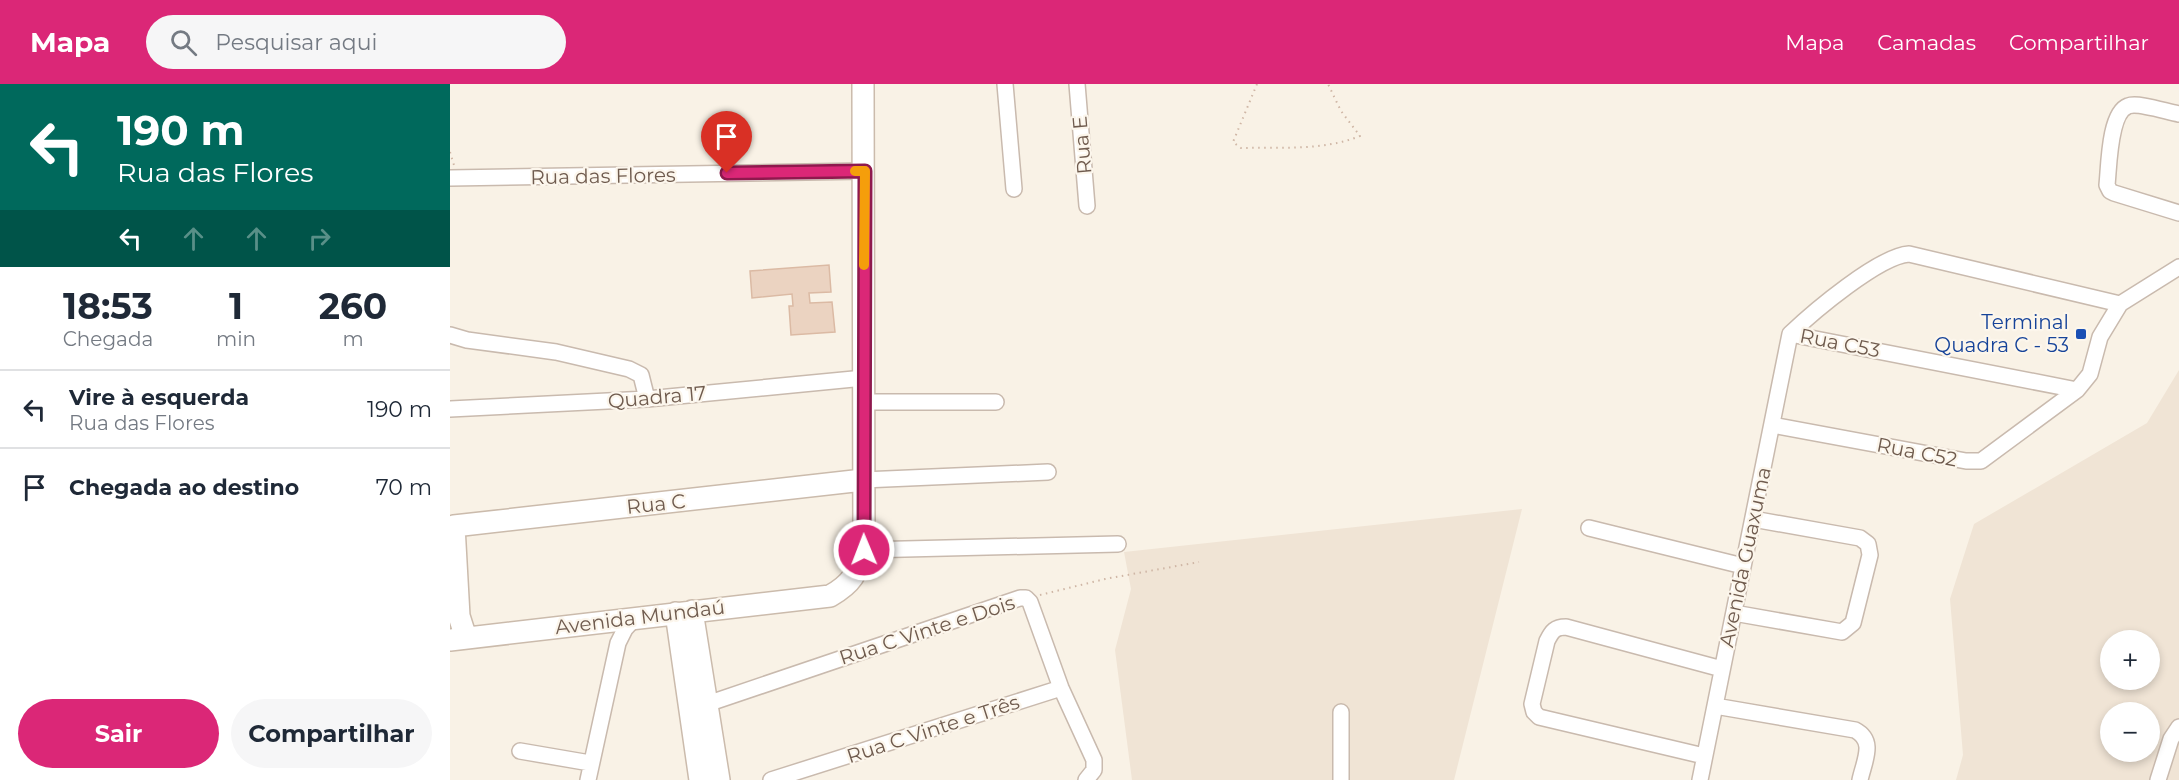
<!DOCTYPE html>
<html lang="pt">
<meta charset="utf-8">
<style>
body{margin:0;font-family:Montserrat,sans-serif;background:#f6f6f7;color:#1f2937;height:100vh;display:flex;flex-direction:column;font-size:22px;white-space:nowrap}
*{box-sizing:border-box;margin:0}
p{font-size:20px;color:#747a83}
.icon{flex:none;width:33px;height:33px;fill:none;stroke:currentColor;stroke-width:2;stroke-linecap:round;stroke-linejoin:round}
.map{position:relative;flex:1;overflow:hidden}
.side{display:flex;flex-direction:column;background:#fff;width:450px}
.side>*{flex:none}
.top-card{background:#00695c;color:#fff;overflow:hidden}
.controls{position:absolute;left:1650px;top:546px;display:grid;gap:12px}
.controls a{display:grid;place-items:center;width:60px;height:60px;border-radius:50%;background:#fff;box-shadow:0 3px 9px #0003;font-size:30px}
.pin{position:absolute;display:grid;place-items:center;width:51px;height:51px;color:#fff;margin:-62px -26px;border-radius:50% 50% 50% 0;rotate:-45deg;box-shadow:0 0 6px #0007}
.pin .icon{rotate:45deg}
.me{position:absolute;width:66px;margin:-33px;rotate:359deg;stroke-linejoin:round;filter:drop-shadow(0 0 4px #0008)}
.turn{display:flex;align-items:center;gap:21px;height:126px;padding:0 18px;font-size:27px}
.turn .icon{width:78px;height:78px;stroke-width:2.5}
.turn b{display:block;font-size:42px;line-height:51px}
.lanes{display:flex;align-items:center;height:57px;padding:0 18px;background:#0003;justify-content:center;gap:30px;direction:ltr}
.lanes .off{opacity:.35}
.eta{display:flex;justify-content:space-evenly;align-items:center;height:102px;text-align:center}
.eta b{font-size:36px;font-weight:700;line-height:42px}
.primary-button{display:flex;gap:12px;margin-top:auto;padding:12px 18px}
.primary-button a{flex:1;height:69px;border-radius:36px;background:#db2777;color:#fff;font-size:24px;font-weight:700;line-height:69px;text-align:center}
.primary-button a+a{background:#f6f6f7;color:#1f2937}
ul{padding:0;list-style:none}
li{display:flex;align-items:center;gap:18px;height:78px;padding:0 18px;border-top:2px solid #e0e1e3}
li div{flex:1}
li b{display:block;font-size:22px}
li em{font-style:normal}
header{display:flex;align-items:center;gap:36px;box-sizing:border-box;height:84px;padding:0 30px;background:#db2777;color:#fff}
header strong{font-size:28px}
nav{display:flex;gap:33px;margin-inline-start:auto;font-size:21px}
.search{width:420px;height:54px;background:#f6f6f7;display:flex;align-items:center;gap:15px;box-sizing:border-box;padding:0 21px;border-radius:33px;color:#747a83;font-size:22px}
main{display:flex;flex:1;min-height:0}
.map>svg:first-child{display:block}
</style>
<header>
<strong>Mapa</strong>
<div class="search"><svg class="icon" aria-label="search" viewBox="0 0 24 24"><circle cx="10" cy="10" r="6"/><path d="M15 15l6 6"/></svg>Pesquisar aqui</div>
<nav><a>Mapa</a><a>Camadas</a><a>Compartilhar</a></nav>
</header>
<main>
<section class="side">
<div class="top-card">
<div class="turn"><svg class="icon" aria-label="left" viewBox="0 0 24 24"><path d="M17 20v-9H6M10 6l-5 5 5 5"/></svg><div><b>190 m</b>Rua das Flores</div></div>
<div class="lanes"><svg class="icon" aria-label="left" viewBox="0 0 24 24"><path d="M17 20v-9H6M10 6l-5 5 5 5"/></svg><svg class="icon off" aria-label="ahead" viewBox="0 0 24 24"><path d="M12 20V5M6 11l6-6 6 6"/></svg><svg class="icon off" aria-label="ahead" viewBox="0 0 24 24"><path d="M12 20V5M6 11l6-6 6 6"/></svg><svg class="icon off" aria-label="right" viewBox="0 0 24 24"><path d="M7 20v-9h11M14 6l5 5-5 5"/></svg></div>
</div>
<div class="eta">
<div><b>18:53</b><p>Chegada</p></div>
<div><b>1</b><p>min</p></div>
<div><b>260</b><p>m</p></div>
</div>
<ul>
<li><svg class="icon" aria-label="left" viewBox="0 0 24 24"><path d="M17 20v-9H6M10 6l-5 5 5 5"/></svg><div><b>Vire à esquerda</b><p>Rua das Flores</p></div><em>190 m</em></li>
<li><svg class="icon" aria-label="arrive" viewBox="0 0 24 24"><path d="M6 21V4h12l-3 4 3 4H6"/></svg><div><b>Chegada ao destino</b></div><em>70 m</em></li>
</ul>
<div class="primary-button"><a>Sair</a><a>Compartilhar</a></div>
</section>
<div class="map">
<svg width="1729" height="696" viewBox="0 0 1729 696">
<rect width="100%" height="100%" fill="#f9f2e6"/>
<path fill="#f0e4d5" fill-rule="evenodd" d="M1729 286V696H1506L1513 671 1500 515 1524 440 1697 339ZM1660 556H1700V596H1660ZM1660 628H1700V668H1660Z
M1072 425 1004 696H682L665 566 681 505 674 468Z"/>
<path fill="#ebd3c1" stroke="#dbbaa4" stroke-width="1.5" d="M379 181 381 208 359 209 360 219 382 218 385 248 341 251 339 222H343L342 210 302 214 300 187Z"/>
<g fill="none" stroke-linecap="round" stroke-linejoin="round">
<g stroke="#c9baae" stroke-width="18">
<path id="street" d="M555 0 564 105
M627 0 637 122
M1729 30C1717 28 1688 18 1678 22 1659 29 1659 83 1657 101L1660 107 1664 109 1729 129
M0 94 415 87
M1340 250C1363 228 1429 172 1459 170L1670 220 1729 183
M1340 250 1627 306
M0 251 17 256 106 268 179 285 191 291 197 315
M414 318H546
M0 325 197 315 414 294
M1322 341 1516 377H1531L1627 306 1640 290 1650 253 1670 220
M413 396 598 388
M1139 444 1293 482
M414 466 668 460
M1284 529 1392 548 1403 539 1420 471 1418 460 1410 454 1303 435
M257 620 570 514H576L580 518 611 604 644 676V686L636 696
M1265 622 1405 646C1426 657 1414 677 1410 696
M891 628V696
M70 667 140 679
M1254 672 1089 633 1084 628 1082 620 1097 557C1102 547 1105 543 1116 543L1272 585
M138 696 168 559 175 545 186 533
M321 696 611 604
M1250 696 1340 250
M1708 696 1721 655 1729 643"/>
</g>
<g stroke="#cbbbac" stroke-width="24">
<path id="secondary" d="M242 527 269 696
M226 529 250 696
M16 554 9 532 4 442 413 396
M0 556 380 512C403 499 406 490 414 466L413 0"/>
</g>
<path stroke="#cfb6a5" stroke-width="2" stroke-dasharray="1.5 4.5" stroke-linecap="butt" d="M807 0 783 58 791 64C831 63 873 67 910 52L891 27 878 0
M0 68 4 81
M590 511 655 495 749 478"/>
<use href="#street" stroke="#fff" stroke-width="15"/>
<use href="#secondary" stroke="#fff" stroke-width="21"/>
</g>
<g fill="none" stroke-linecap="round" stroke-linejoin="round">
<g stroke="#8e194d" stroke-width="15">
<path id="route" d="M277 89 415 87 414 466"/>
</g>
<use href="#route" stroke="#db2777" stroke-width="10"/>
<path stroke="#f59e0b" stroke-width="10" d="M405 87H415L414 181"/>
</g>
<rect fill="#1a4fb4" stroke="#fcf6ec" stroke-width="2" x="1625" y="244" width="12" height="12" rx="3"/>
<g text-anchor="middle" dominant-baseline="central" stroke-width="4.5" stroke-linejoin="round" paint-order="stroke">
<g font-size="20" fill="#6f5b4e" stroke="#fcf6ec">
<text transform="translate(632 61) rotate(-95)">Rua E</text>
<text transform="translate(153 92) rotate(-1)">Rua das Flores</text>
<text transform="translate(1390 259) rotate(11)">Rua C53</text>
<text transform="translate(207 313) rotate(-5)">Quadra 17</text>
<text transform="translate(1467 368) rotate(11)">Rua C52</text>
<text transform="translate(206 420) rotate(-6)">Rua C</text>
<text transform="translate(1295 473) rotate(-78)">Avenida Guaxuma</text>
<text transform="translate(190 533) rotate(-7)">Avenida Mundaú</text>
<text transform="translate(477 546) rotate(-18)">Rua C Vinte e Dois</text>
<text transform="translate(483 645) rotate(-18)">Rua C Vinte e Três</text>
</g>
<g font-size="20" fill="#164399" stroke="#fcf6ec" text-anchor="end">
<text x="1619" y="238">Terminal<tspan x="1619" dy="23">Quadra C - 53</tspan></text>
</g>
</g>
</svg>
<div class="controls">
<a>+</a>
<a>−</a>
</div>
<div class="pin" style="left:277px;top:89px;background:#d93025"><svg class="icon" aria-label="arrive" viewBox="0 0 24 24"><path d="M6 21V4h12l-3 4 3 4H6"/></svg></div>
<svg class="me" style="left:414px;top:466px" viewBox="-20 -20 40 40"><circle r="17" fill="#db2777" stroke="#fff" stroke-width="3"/><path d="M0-11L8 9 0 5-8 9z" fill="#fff"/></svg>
</div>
</main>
